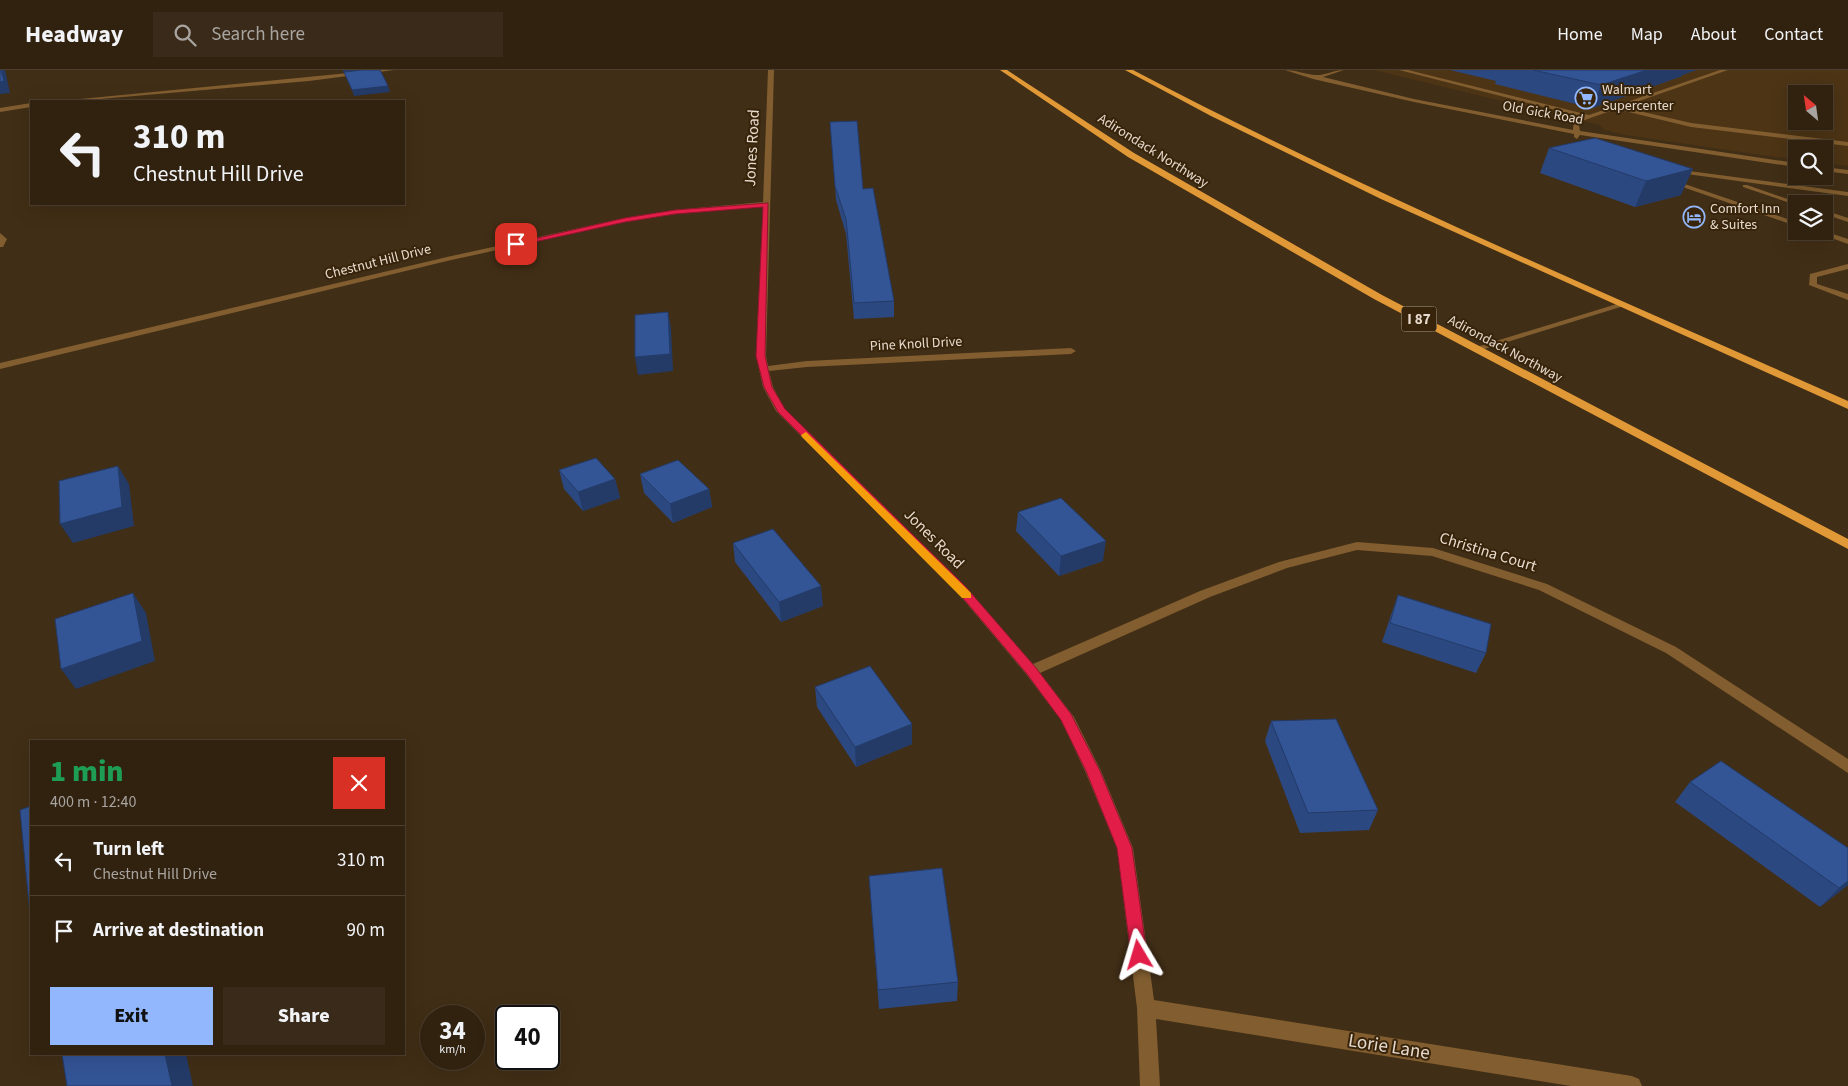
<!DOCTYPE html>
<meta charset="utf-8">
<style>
body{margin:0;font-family:"Source Sans 3",sans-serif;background:#392a19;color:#f1f3f6;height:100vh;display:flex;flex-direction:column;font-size:19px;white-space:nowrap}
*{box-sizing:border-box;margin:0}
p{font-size:16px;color:#a8a49f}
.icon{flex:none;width:28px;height:28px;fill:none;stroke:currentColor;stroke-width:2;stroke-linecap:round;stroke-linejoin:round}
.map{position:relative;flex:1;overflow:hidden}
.side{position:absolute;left:30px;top:670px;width:375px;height:315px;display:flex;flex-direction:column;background:#312210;border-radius:0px;box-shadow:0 5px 20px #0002,0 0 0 1px #4c3f30}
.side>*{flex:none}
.banner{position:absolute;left:30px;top:30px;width:375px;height:105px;border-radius:0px;box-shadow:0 5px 20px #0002,0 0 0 1px #4c3f30;background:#312210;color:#f1f3f6;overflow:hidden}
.needle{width:32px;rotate:331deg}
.controls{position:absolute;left:1788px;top:15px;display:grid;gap:10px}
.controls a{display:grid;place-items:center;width:45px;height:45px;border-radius:0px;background:#312210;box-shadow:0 5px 20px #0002,0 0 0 1px #4c3f30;font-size:25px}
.speed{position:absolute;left:420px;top:935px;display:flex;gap:10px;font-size:25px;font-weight:700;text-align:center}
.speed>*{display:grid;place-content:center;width:65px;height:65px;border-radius:50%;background:#312210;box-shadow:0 5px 20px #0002,0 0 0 1px #4c3f30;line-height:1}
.speed small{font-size:12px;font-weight:400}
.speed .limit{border:2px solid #111;border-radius:8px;background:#fff;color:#111}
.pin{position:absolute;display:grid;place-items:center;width:42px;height:42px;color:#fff;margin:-21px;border-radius:10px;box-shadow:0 2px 8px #0006}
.me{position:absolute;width:55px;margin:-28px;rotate:353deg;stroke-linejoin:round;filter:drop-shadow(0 0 4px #0008)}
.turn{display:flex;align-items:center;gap:18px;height:105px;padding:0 20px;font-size:22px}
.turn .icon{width:65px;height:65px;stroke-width:2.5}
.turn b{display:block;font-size:35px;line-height:42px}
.round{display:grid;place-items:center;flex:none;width:52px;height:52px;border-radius:0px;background:#392a19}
.headline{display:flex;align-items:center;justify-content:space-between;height:85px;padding:0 20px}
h1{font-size:30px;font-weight:800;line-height:38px;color:#1e9e55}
.button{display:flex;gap:10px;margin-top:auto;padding:10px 20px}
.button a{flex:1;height:58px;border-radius:0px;background:#92b7fd;color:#111;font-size:20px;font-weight:800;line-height:58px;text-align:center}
.button a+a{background:#392a19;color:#f1f3f6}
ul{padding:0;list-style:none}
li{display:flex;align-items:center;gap:15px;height:70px;padding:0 20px;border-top:1px solid #4c3f30}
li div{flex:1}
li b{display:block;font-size:19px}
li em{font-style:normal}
header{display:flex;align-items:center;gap:30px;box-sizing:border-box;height:70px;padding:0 25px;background:#312210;border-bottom:1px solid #4c3f30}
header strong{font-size:24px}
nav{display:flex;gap:28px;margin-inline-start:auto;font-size:18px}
.search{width:350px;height:45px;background:#392a19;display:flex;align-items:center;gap:12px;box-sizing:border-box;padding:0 18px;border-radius:0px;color:#a8a49f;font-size:19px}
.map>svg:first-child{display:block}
</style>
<header>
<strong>Headway</strong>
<div class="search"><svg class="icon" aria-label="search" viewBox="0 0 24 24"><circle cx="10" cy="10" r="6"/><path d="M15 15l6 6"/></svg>Search here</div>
<nav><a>Home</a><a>Map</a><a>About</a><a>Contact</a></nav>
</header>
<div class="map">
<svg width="1848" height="1016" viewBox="0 0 1848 1016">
<rect width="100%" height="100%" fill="#412e16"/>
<path fill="#4c3415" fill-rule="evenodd" d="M1374 0H1848V96L1824 93V79H1796V90L1625 65 1604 60 1600 55ZM1796 24H1824V51H1796Z"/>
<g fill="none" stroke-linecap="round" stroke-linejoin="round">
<path fill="#815d2f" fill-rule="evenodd" d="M379 0H394L309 11 77 31H60Z
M768 0H774L766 286 768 296 807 291 1071 278 1076 281 1071 284 807 297 769 301 773 317 785 340 965 516 1033 594 1200 521 1279 492 1357 472 1433 478 1547 514 1676 577 1848 689V703L1666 583 1539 520 1432 486 1357 480 1287 498 1210 527 1040 603 1074 647 1101 701 1133 778 1154 930 1632 1006 1639 1009 1642 1016H1571L1156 949 1160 1016H1140L1137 938 1117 778 1085 701 1061 650 1026 604 957 522 776 341 763 317 756 286 763 136 675 144 625 152 447 191 0 299V293L447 187 625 148 675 140 763 132Z
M1285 0C1296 0 1304 4 1315 5 1324 6 1334 0 1344 0L1323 7 1414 29 1573 60C1573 53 1576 49 1583 47L1399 0H1408L1589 45 1720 0H1728L1622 37 1691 53 1848 72V76L1691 57 1616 39 1582 51 1579 55 1580 61 1796 93V97L1580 65 1577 69 1574 67V64L1414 32 1313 9Z
M31 33V37L0 42V38Z
M1824 97 1848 100V104L1824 101Z
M1674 99 1848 122V126L1672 102 1671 101Z
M1670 109 1796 152V156L1668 112 1667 111Z
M1743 115H1747L1802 134H1796V135L1743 117Z
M1824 140 1848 148V152L1824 144Z
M1812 161H1824L1848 169V174Z
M0 163 7 169 3 177H0Z
M1848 194V199L1817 207V214L1848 224V230L1809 215 1810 204Z
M1620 233 1627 235 1478 281 1475 282 1470 279Z"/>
<path fill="#e09936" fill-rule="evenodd" d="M1000 0H1007L1134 83 1382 225 1848 469V479L1374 229 1128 87Z
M1125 0H1133C1365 122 1608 224 1848 331V339L1381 129 1211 46Z"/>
</g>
<path fill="#2c4880" d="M1450 0H1696L1682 5V6L1592 38 1495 14 1496 11Z
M830 52 863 119 894 231V247L854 249 846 164 836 130Z
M1595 68 1681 125 1635 137 1540 103 1549 78Z
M559 400 615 409 620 428 583 441 564 419Z
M640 404 709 419 712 437 673 453 644 423Z
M1018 442 1103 491 1059 506 1016 461Z
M733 473 823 536 781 552 735 492Z
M1398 525 1486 583 1476 603 1382 572 1391 545Z
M815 617 912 674 856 697 817 637Z
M1271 651 1378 740 1369 760 1300 763 1265 671Z
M1690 712 1848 778V815L1820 837 1675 732Z
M869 806 958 912 957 931 879 939Z"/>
<path fill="#243b68" d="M1 0H5L10 23 0 24V12Z
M343 0H360L343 2Z
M1647 0H1696L1682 5V6L1592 38 1601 15Z
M388 16 390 22 354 26 352 20Z
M1693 99 1681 125 1635 137 1646 111Z
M668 242 671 258 673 301 638 305 635 287Z
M118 396 129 414 134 456 73 473 60 454Z
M615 409 620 428 583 441 578 422Z
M709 419 712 437 673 453 670 434Z
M1106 471 1103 491 1059 506 1061 486Z
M821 516 823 536 781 552 779 532Z
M133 523 146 543 155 591 76 619 61 599Z
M912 654V674L856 697 855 677Z
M1848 811V815L1820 837 1839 818Z
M165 984H186L193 1016H172Z"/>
<path fill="#335495" stroke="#243b68" d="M0 0H1L4 11 0 12Z
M362 0H380L388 16 352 20 344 2Z
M1533 0H1647L1601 15Z
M857 51 863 119 873 118 894 231 854 233 846 149 835 116 830 52Z
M1595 68 1693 99 1646 111 1549 78Z
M668 242 670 284 635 287V245Z
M596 388 615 409 578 422 559 400Z
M678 390 709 419 670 434 640 404Z
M118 396 122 437 60 454 59 411Z
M1061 428 1106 471 1061 486 1018 442Z
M773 459 821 516 779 532 733 473Z
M133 523 142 571 61 599 55 549Z
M1398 525 1491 554 1486 583 1390 553Z
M870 596 912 654 855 677 815 617Z
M1336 649 1378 740 1308 743 1271 651Z
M1721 691 1848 778V811L1839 818 1690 712Z
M31 736V845H30L20 740Z
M942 798 958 912 878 920 869 806Z
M62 984H165L172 1016H67Z"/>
<path fill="#e11d48" stroke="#92132f" d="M768 133 765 286 772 317 785 339 965 516 1036 598 1071 644 1100 701 1132 778 1147 885 1145 890 1139 893 1133 890 1131 885 1117 778 1086 701 1061 650 1027 604 957 521 778 342 764 317 756 286 763 137 675 144 625 152 516 176 512 174 625 148 675 140Z"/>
<path fill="#f59e0b" d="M806 362 971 523V528H962L802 367 801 365Z"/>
<defs>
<g id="supermarket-ring" transform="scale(1.125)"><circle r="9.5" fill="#37240b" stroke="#92b7fd" stroke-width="1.5"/><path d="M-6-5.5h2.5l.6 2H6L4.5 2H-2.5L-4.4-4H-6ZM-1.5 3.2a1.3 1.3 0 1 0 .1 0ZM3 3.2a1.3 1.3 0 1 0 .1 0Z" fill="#92b7fd"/></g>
<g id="hotel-ring" transform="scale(1.125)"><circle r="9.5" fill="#37240b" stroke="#92b7fd" stroke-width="1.5"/><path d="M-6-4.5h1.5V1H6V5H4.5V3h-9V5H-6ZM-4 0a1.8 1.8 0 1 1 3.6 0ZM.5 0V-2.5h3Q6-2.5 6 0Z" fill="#92b7fd"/></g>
</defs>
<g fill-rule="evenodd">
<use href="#supermarket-ring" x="1586" y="28"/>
<use href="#hotel-ring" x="1694" y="147"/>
</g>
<g text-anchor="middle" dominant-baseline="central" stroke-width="4" stroke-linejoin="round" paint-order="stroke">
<g font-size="14" fill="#e7dacc" stroke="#37240b" text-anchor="start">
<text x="1602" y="20">Walmart<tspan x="1602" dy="16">Supercenter</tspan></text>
<text x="1710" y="139">Comfort Inn<tspan x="1710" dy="16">&amp; Suites</tspan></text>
</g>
<g font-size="14" fill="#e7dacc" stroke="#37240b">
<text transform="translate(1543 43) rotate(10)">Old Gick Road</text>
<text transform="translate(1153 81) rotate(32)">Adirondack Northway</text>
<text transform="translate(378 192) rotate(-14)">Chestnut Hill Drive</text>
<text transform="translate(916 274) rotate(-3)">Pine Knoll Drive</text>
<text transform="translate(1505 279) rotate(28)">Adirondack Northway</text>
</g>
<rect fill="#37240b" stroke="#b2a392" stroke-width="1" x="1401.5" y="236.5" width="35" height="25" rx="4"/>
<g font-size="15" font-weight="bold" fill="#e7dacc">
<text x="1419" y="249">I 87</text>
</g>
<g font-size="16" fill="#e7dacc" stroke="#37240b">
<text transform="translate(752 78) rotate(-87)">Jones Road</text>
<text transform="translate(934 469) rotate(45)">Jones Road</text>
<text transform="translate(1488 482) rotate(17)">Christina Court</text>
</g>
<g font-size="19" fill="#e7dacc" stroke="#37240b">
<text transform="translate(1389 977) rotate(9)">Lorie Lane</text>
</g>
</g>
</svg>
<div class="controls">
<a><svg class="needle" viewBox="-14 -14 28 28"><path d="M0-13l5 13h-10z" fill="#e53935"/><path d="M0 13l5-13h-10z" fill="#a8a49f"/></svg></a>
<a><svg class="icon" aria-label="search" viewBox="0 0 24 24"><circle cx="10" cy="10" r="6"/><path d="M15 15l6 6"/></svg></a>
<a><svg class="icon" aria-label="layers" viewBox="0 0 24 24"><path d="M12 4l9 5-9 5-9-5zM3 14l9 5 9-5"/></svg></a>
</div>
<div class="speed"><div>34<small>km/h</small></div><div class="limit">40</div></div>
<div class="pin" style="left:516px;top:174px;background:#d93025"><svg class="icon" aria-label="arrive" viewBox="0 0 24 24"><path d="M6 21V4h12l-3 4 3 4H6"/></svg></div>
<svg class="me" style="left:1139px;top:885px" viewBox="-20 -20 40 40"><path d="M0-17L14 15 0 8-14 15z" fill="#e11d48" stroke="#fff" stroke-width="4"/></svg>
<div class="banner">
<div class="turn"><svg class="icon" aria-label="left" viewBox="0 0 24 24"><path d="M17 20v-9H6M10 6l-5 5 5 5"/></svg><div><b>310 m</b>Chestnut Hill Drive</div></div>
</div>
<section class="side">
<div class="headline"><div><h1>1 min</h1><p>400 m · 12:40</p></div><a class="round" style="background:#d93025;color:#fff"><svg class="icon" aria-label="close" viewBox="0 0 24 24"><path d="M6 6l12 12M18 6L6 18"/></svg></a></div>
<ul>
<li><svg class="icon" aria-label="left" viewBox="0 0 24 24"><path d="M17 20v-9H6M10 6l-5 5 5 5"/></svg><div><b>Turn left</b><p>Chestnut Hill Drive</p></div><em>310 m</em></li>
<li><svg class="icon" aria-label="arrive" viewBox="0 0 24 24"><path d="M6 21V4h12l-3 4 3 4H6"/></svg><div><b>Arrive at destination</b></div><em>90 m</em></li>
</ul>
<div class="button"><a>Exit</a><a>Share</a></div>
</section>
</div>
